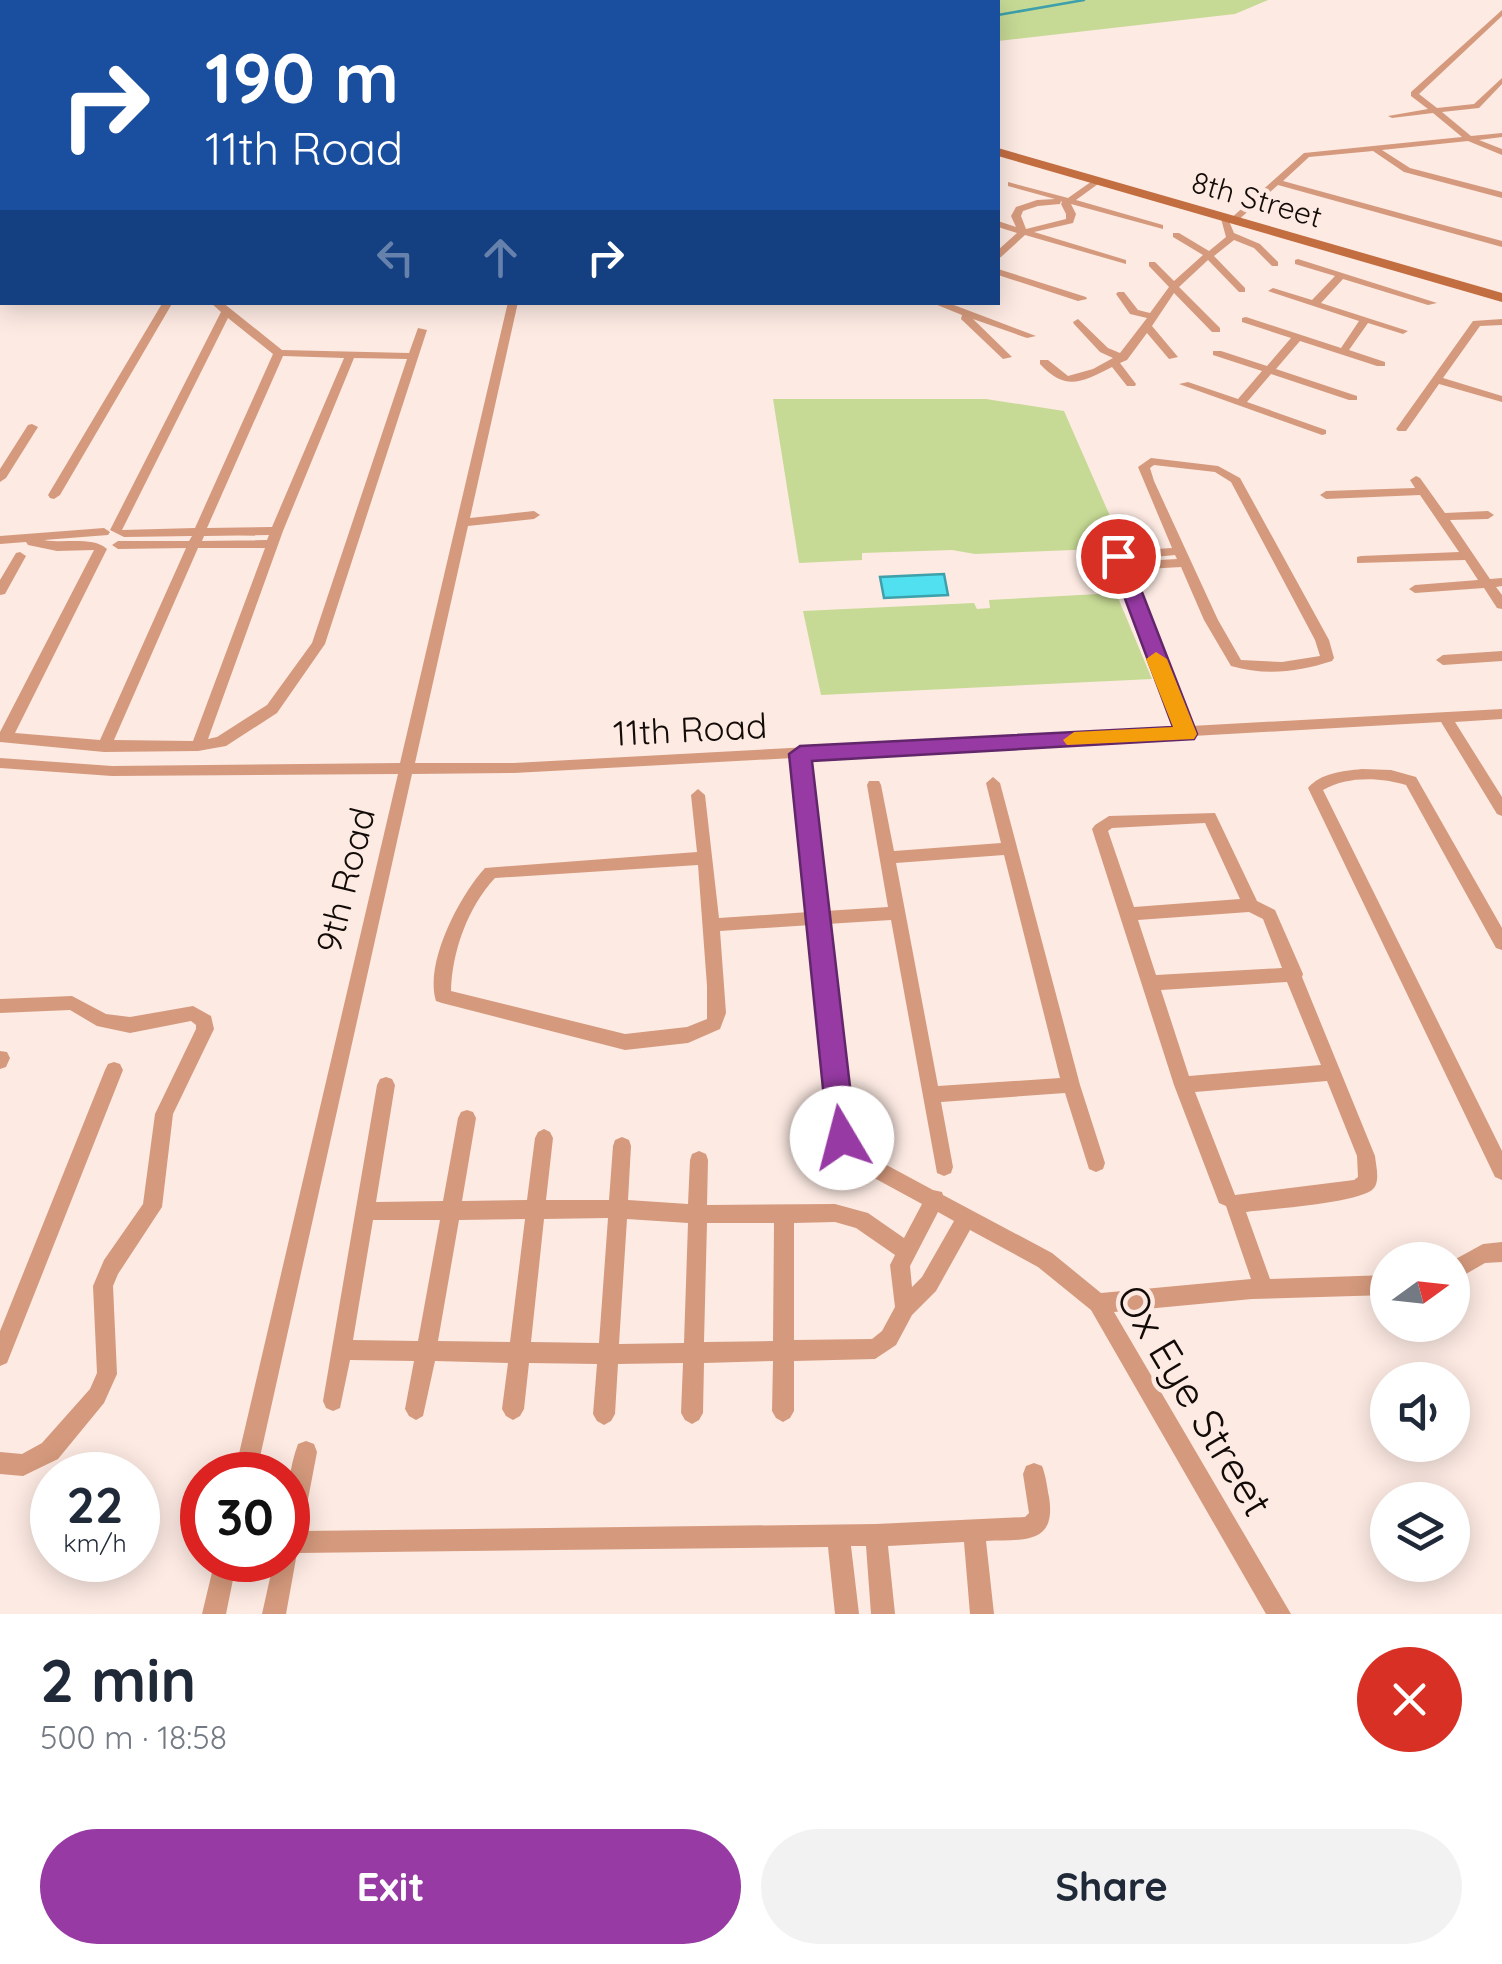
<!DOCTYPE html>
<meta charset="utf-8">
<style>
body{margin:0;font-family:Quicksand,sans-serif;background:#f2f2f3;color:#1f2937;height:100vh;display:flex;flex-direction:column;font-size:38px;white-space:nowrap}
*{box-sizing:border-box;margin:0}
p{font-size:32px;color:#747a83}
.icon{flex:none;width:55px;height:55px;fill:none;stroke:currentColor;stroke-width:2;stroke-linecap:round;stroke-linejoin:round}
.map{position:relative;height:1614px;overflow:hidden}
.panel{display:flex;flex-direction:column;background:#fff;flex:1}
.panel>*{flex:none}
.guide{position:absolute;left:0px;top:0px;width:1000px;height:305px;box-shadow:0 5px 25px #0003;background:#1a4fa0;color:#fff;overflow:hidden}
.needle{width:65px;rotate:75deg}
.tools{position:absolute;left:1370px;top:1242px;display:grid;gap:20px}
.tools a{display:grid;place-items:center;width:100px;height:100px;border-radius:50%;background:#fff;box-shadow:0 5px 25px #0003;font-size:50px}
.speed{position:absolute;left:30px;top:1452px;display:flex;gap:20px;font-size:50px;font-weight:700;text-align:center}
.speed>*{display:grid;place-content:center;width:130px;height:130px;border-radius:50%;background:#fff;box-shadow:0 5px 25px #0003;line-height:1}
.speed small{font-size:25px;font-weight:400}
.speed .limit{border:15px solid #d22;background:#fff;color:#111}
.pin{position:absolute;display:grid;place-items:center;width:85px;height:85px;color:#fff;margin:-42px;border:5px solid #fff;border-radius:50%;box-shadow:0 2px 10px #0007}
.me{position:absolute;width:110px;margin:-55px;rotate:352deg;stroke-linejoin:round;filter:drop-shadow(0 0 8px #0008)}
.turn{display:flex;align-items:center;gap:35px;height:210px;padding:0 40px;font-size:45px}
.turn .icon{width:130px;height:130px;stroke-width:2.5}
.turn b{display:block;font-size:70px;line-height:85px}
.lanes{display:flex;align-items:center;height:95px;padding:0 40px;background:#0003;justify-content:center;gap:50px;direction:ltr}
.lanes .off{opacity:.35}
.round{display:grid;place-items:center;flex:none;width:105px;height:105px;border-radius:52px;background:#f2f2f3}
.head{display:flex;align-items:center;justify-content:space-between;height:170px;padding:0 40px}
h1{font-size:60px;font-weight:700;line-height:75px}
.button{display:flex;gap:20px;margin-top:auto;padding:20px 40px}
.button a{flex:1;height:115px;border-radius:60px;background:#973aa4;color:#fff;font-size:40px;font-weight:700;line-height:115px;text-align:center}
.button a+a{background:#f2f2f3;color:#1f2937}
.map>svg:first-child{display:block}
</style>
<div class="map">
<svg width="1502" height="1614" viewBox="0 0 1502 1614">
<rect width="100%" height="100%" fill="#fdeae3"/>
<path fill="#c7da95" d="M958 0H1268L1235 14 998 41V2H950Z
M773 399H986L1064 411 1124 548 975 554 952 550 862 553V560L799 563Z
M1116 593 1152 679 821 695 803 611 974 603 977 609 990 608 989 600Z"/>
<path fill="#50e0f0" stroke="#3da0aa" stroke-width="2.5" d="M944 574 948 595 884 598 880 577Z"/>
<g fill="none" stroke-linecap="round" stroke-linejoin="round">
<path stroke="#3da0aa" stroke-width="2.5" d="M998 15 1084 0"/>
<path fill="#d59a7d" fill-rule="evenodd" d="M562 0H568V2H562Z
M601 0H607V2H601Z
M640 0H646L647 2H641Z
M892 0H913L910 2Z
M1502 10V16L1419 94 1437 108 1474 104 1502 78V84L1479 108 1442 112 1471 136 1502 133V137L1479 140 1502 149V155L1468 141 1382 150 1410 168 1502 192V198L1404 172 1373 151 1309 157 1283 181 1502 241V247L1278 185 1236 222 1229 221 1234 233 1260 244 1278 262V266H1272L1254 248 1234 240 1214 256 1245 288V292H1239L1208 260 1179 287 1220 328V332H1212L1174 293 1152 326 1178 357 1169 359 1147 333 1127 360 1120 363 1136 384 1135 386H1127L1112 367C1082 382 1066 392 1040 364V360H1048L1068 376 1093 369 1113 358 1100 352 1074 324 1073 322 1078 319 1108 348 1120 353 1147 318 1130 314 1116 294 1118 292H1124L1138 310 1150 313 1169 287 1149 266V262H1155L1174 281 1203 255 1173 237V233H1179L1209 251 1226 237 1220 215H1226L1229 220 1304 153 1462 137 1433 113 1392 118 1388 116 1428 109 1411 96V92Z
M1095 179 1099 182 1098 184 1076 200 1163 225V229L1071 204 1076 214 1073 223 1034 232 1126 260V264L1025 235 1001 257 998 258V250L1017 233 998 227V221L1016 227 1011 216 1016 207 1037 200 1055 199 1008 186V182L1068 198ZM1061 201 1062 202 1061 204 1066 214V219L1026 229 1021 216 1023 211 1038 206 1060 204Z
M0 195H2V201H0Z
M0 257H2V263H0Z
M1298 259 1437 303 1428 305 1343 279 1321 303 1408 331 1403 334 1368 323 1349 350 1385 362V366H1377L1300 341 1276 369 1357 396V400H1349L1271 374 1247 402 1326 430V434L1322 435 1179 384 1188 382 1238 399 1262 371 1213 355V351H1221L1267 366 1291 338 1242 322V318L1246 317 1341 348 1359 321 1268 291 1273 288 1312 300 1335 276 1295 264V260Z
M998 269 1086 297 1087 299 1078 301 998 275Z
M2 280V289L0 290V281Z
M163 302H173L60 495 54 499 50 498 48 495Z
M210 302H222L282 350 409 353 418 328 427 330 325 644 277 713 226 746 198 751 104 752 0 742V732L94 550 57 551 28 545 26 542 0 544V536L104 528 110 532 108 535 44 540C64 544 92 536 107 549L15 733 100 740 186 548 118 549 112 545 118 541H189L192 536 124 537 110 530 221 312ZM228 318 273 354 195 528 122 530ZM283 356 344 358 272 527 207 528ZM354 358 407 359 312 643 267 705 217 737 208 739 283 531ZM269 535 267 540 202 541 204 536ZM198 548H265L193 741 114 740Z
M508 302H518L470 518 534 511 540 515 534 519 468 526 415 763H514L1177 727 1112 559 1122 551 1172 548 1138 467 1151 458 1218 466 1240 478 1329 640 1334 658 1332 661C1299 672 1265 676 1231 666L1204 620 1181 567 1129 570 1191 726 1502 709V719L1455 722 1502 797V816L1497 814 1441 722 1193 736 1187 739 1181 737 808 757 825 911 888 907 867 785 869 781H879L881 785 894 851 1001 843 986 783 993 777 1000 783 1080 1085 1105 1163 1103 1169 1096 1172 1089 1169 1065 1093 941 1102 953 1167 951 1173 944 1176 937 1173 891 920 827 924 851 1135 868 1155 933 1190 942 1192 943 1195 1052 1253 1101 1293 1251 1279 1226 1206 1219 1203 1174 1085 1092 829 1095 825 1109 816 1215 813 1257 901 1275 910 1303 974 1302 977 1375 1156C1376 1166 1380 1180 1374 1188 1362 1203 1270 1209 1246 1212L1270 1279 1388 1275V1295L1252 1299 1114 1312 1291 1614H1266L1091 1310 1038 1267 970 1230 936 1291 912 1315 896 1345 875 1359 794 1361V1411L790 1418 783 1422 776 1418 772 1411 773 1361 704 1363 703 1413 699 1420 692 1424 685 1420 681 1413 683 1363 618 1364 615 1414 611 1421 604 1425 597 1421 593 1414 597 1364 529 1363 524 1409 520 1416 513 1420 506 1416 502 1409 508 1363 435 1361 423 1416 416 1420 409 1416 405 1409 414 1361 350 1360 340 1408 333 1411 326 1408 323 1401 377 1085 380 1079 386 1077 392 1079 395 1085 376 1202 443 1201 458 1118 461 1112 467 1110 473 1112 476 1118 462 1201 527 1200 535 1138 538 1132 544 1129 550 1132 553 1138 546 1200H609L613 1146 615 1140 622 1137 629 1140 631 1146 628 1200 688 1204 690 1160 692 1154 699 1151 706 1154 708 1160 707 1205 835 1204 868 1213 904 1238 922 1204 854 1167 833 1138 811 925 720 931 726 1013 720 1029 688 1043 625 1050 442 1003 436 1001C424 963 460 895 485 868L697 852 691 795 698 789 705 795 719 918 809 912 793 758 514 773 412 774 256 1475H234L398 774 112 776 0 768V758L112 766 400 763ZM1154 465 1215 472 1231 482 1315 640 1320 656 1282 662 1241 660 1218 620 1154 481 1150 468ZM1175 555 1177 559 1125 562V560ZM1205 823 1240 899 1134 907 1108 831 1112 828ZM1004 855 1060 1078 938 1086 896 863ZM698 865 707 986V1019L687 1027 625 1034 451 991C452 951 468 907 495 878ZM1249 912 1263 919 1282 968 1156 975 1138 920ZM1287 982 1321 1065 1189 1076 1161 990ZM1327 1081 1357 1156 1358 1177 1354 1180 1235 1195 1195 1092ZM938 1212 954 1221 922 1277 912 1287 910 1266ZM608 1218 599 1343 531 1342 544 1219ZM525 1219 510 1342 438 1341 459 1220ZM627 1219 688 1223 684 1343 619 1344ZM373 1220H440L418 1341 353 1340ZM835 1222 856 1228 895 1255 890 1265 895 1307 882 1331 872 1339 794 1340V1223ZM707 1223H774L773 1341 704 1342Z
M930 302H946L1036 336 1027 338 973 319 1012 357 1003 359 961 319 962 315Z
M1502 319V325L1480 326 1443 378 1502 396V402L1439 384 1406 431H1398L1396 429 1473 321Z
M32 424 38 427 6 478 0 482V469L28 425Z
M1416 476 1420 478 1445 513 1488 511 1494 515 1488 519 1450 520 1490 579 1502 578V586L1496 587 1502 595V609L1497 608 1484 588 1415 593 1409 589 1415 585 1478 580 1465 560 1357 563V557L1361 556 1459 552 1420 495 1326 499 1320 495 1326 491 1415 488 1410 480Z
M20 552 26 556 5 594 0 595V580L16 553Z
M1502 651V661L1443 665 1436 660 1443 655Z
M1362 769 1391 770 1416 777 1502 928V950L1496 948 1406 785C1381 777 1346 776 1323 790L1502 1151V1180L1495 1177 1308 788C1321 773 1342 771 1362 769Z
M72 996 106 1014 130 1017 193 1006 211 1016 214 1029 173 1114 162 1207 118 1274 113 1286 117 1374 104 1403 58 1459 23 1476 0 1474V1452L22 1454 42 1443 90 1389 97 1373 93 1286 104 1260 143 1204 155 1114 196 1029V1025L191 1021 130 1033 97 1026 70 1010 0 1013V999Z
M0 1051 7 1052 10 1058 6 1067 0 1069Z
M114 1062 120 1064 123 1070 7 1363 0 1366V1331L105 1070 108 1064Z
M1502 1242V1262L1485 1263 1452 1282V1261L1483 1244Z
M306 1441 314 1444 317 1452 302 1531 876 1524 1025 1517 1029 1513 1023 1474 1026 1466 1034 1463 1042 1466C1046 1476 1047 1487 1049 1497 1057 1546 1022 1539 986 1541L994 1614H970L964 1542 888 1546 895 1614H871L866 1546H851L859 1614H835L828 1547 297 1553 286 1614H262L274 1560H288C288 1522 284 1481 298 1444Z
M215 1560H237L226 1614H202Z"/>
<path fill="#c36e41" fill-rule="evenodd" d="M463 0H480L481 2H466Z
M998 148 1502 293V302L998 156Z"/>
</g>
<path fill="#973aa4" stroke="#62266b" stroke-width="2.5" d="M1118 550 1128 556 1197 734 1194 739 812 761 856 1138 852 1147 842 1151 832 1147 828 1138 789 754 800 746 1173 727 1109 556Z"/>
<path fill="#f59e0b" d="M1156 652 1167 659 1197 734 1194 739 1067 745 1063 740 1074 732 1173 727 1146 659Z"/>
<g text-anchor="middle" dominant-baseline="central" stroke-width="9" stroke-linejoin="round" paint-order="stroke">
<g font-size="30" fill="#120b08" stroke="#fdeae3">
<text transform="translate(1257 199) rotate(16)">8th Street</text>
</g>
<g font-size="35" fill="#120b08" stroke="#fdeae3">
<text transform="translate(690 729) rotate(-3)">11th Road</text>
<text transform="translate(345 880) rotate(-76)">9th Road</text>
</g>
<g font-size="42" fill="#120b08" stroke="#fdeae3">
<text transform="translate(1195 1400) rotate(59)">Ox Eye Street</text>
</g>
</g>
</svg>
<div class="tools">
<a><svg class="needle" viewBox="-14 -14 28 28"><path d="M0-13l5 13h-10z" fill="#e53935"/><path d="M0 13l5-13h-10z" fill="#747a83"/></svg></a>
<a><svg class="icon" aria-label="sound" viewBox="0 0 24 24"><path d="M4 9h4l5-4v14l-5-4H4zM17 9q2 3 0 6"/></svg></a>
<a><svg class="icon" aria-label="layers" viewBox="0 0 24 24"><path d="M12 4l9 5-9 5-9-5zM3 14l9 5 9-5"/></svg></a>
</div>
<div class="speed"><div>22<small>km/h</small></div><div class="limit">30</div></div>
<div class="pin" style="left:1118px;top:556px;background:#d93025"><svg class="icon" aria-label="arrive" viewBox="0 0 24 24"><path d="M6 21V4h12l-3 4 3 4H6"/></svg></div>
<svg class="me" style="left:842px;top:1138px" viewBox="-20 -20 40 40"><circle r="19" fill="#fff"/><path d="M0-13L10 11 0 6-10 11z" fill="#973aa4"/></svg>
<div class="guide">
<div class="turn"><svg class="icon" aria-label="right" viewBox="0 0 24 24"><path d="M7 20v-9h11M14 6l5 5-5 5"/></svg><div><b>190 m</b>11th Road</div></div>
<div class="lanes"><svg class="icon off" aria-label="left" viewBox="0 0 24 24"><path d="M17 20v-9H6M10 6l-5 5 5 5"/></svg><svg class="icon off" aria-label="ahead" viewBox="0 0 24 24"><path d="M12 20V5M6 11l6-6 6 6"/></svg><svg class="icon" aria-label="right" viewBox="0 0 24 24"><path d="M7 20v-9h11M14 6l5 5-5 5"/></svg></div>
</div>
</div>
<section class="panel">
<div class="head"><div><h1>2 min</h1><p>500 m · 18:58</p></div><a class="round" style="background:#d93025;color:#fff"><svg class="icon" aria-label="close" viewBox="0 0 24 24"><path d="M6 6l12 12M18 6L6 18"/></svg></a></div>
<div class="button"><a>Exit</a><a>Share</a></div>
</section>
